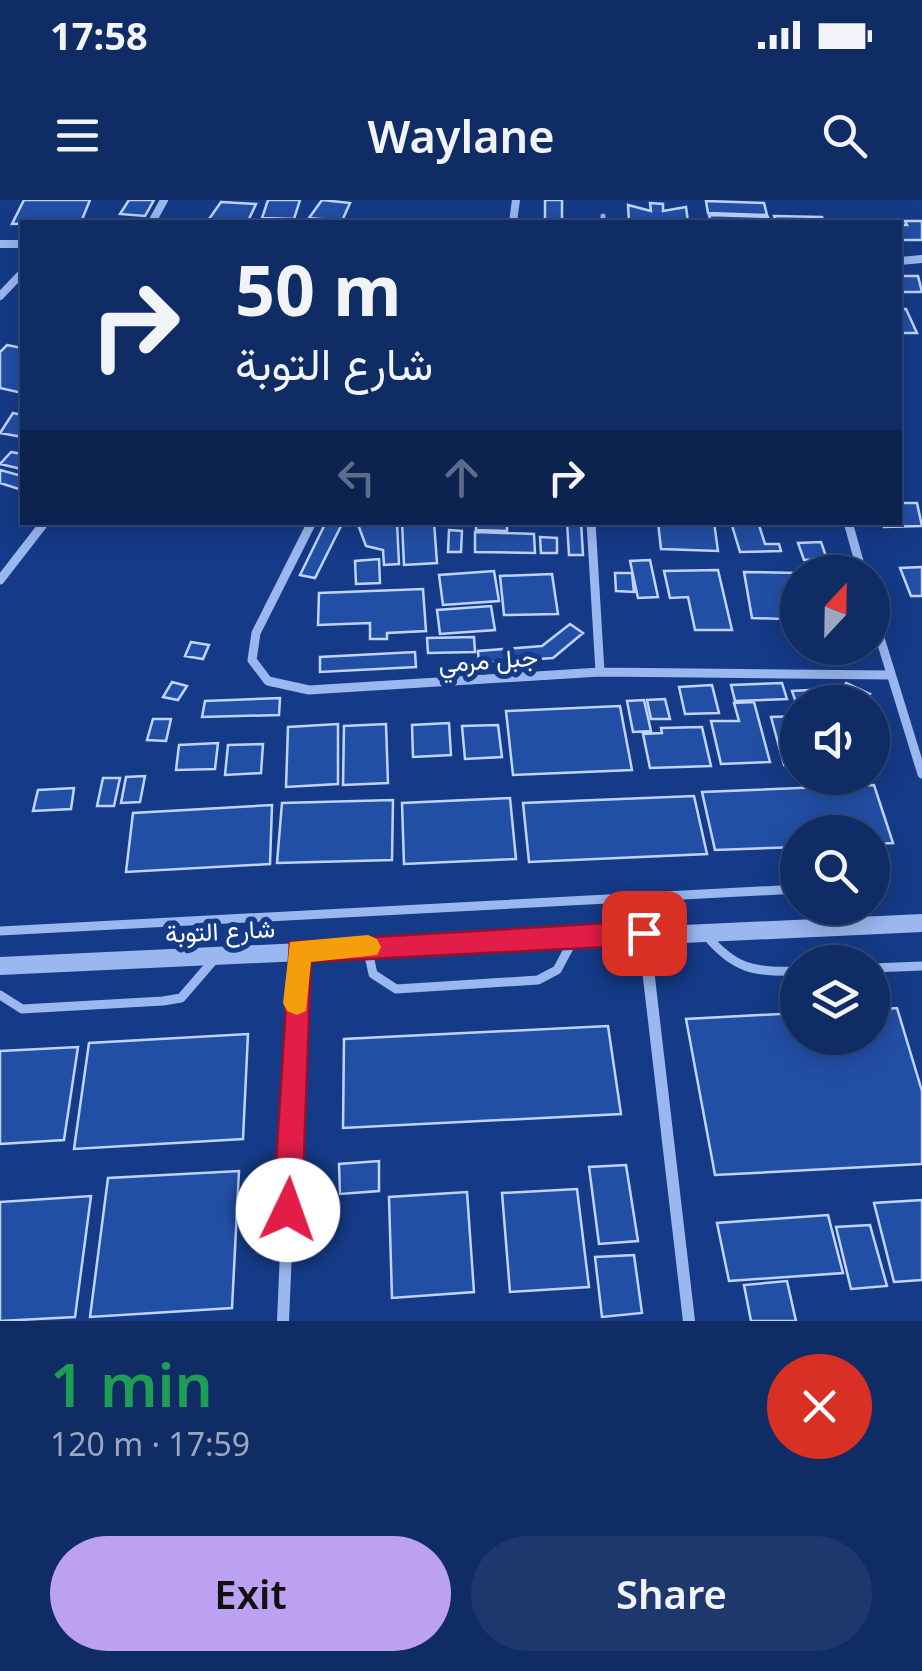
<!DOCTYPE html>
<meta charset="utf-8">
<style>
body{margin:0;font-family:"Noto Sans",Vazirmatn,sans-serif;background:#1e386e;color:#f1f3f6;height:100vh;display:flex;flex-direction:column;font-size:38px;white-space:nowrap}
*{box-sizing:border-box;margin:0}
p{font-size:32px;color:#9ca7bf}
.icon{flex:none;width:55px;height:55px;fill:none;stroke:currentColor;stroke-width:2;stroke-linecap:round;stroke-linejoin:round}
.map{position:relative;height:1121px;overflow:hidden}
.drawer{display:flex;flex-direction:column;background:#102c65;flex:1}
.drawer>*{flex:none}
.top-card{position:absolute;left:20px;top:20px;width:882px;height:305px;border-radius:0px;box-shadow:0 5px 25px #0003,0 0 0 2px #304879;background:#102c65;color:#f1f3f6;overflow:hidden}
.needle{width:65px;rotate:22deg}
.buttons{position:absolute;left:780px;top:355px;display:grid;gap:20px}
.buttons a{display:grid;place-items:center;width:110px;height:110px;border-radius:50%;background:#102c65;box-shadow:0 5px 25px #0003,0 0 0 2px #304879;font-size:50px}
.pin{position:absolute;display:grid;place-items:center;width:85px;height:85px;color:#fff;margin:-42px;border-radius:20px;box-shadow:0 5px 15px #0006}
.me{position:absolute;width:110px;margin:-55px;rotate:3deg;stroke-linejoin:round;filter:drop-shadow(0 0 8px #0008)}
.turn{display:flex;align-items:center;gap:35px;height:210px;padding:0 50px;font-size:45px}
.turn .icon{width:130px;height:130px;stroke-width:2.5}
.turn b{display:block;font-size:70px;line-height:85px}
.lanes{display:flex;align-items:center;height:95px;padding:0 50px;background:#0003;justify-content:center;gap:50px;direction:ltr}
.lanes .off{opacity:.35}
.round{display:grid;place-items:center;flex:none;width:105px;height:105px;border-radius:52px;background:#1e386e}
.headline{display:flex;align-items:center;justify-content:space-between;height:170px;padding:0 50px}
h1{font-size:60px;font-weight:600;line-height:75px;color:#1e9e55}
.button{display:flex;gap:20px;margin-top:auto;padding:20px 50px}
.button a{flex:1;height:115px;border-radius:60px;background:#bca0f2;color:#111;font-size:40px;font-weight:600;line-height:115px;text-align:center}
.button a+a{background:#1e386e;color:#f1f3f6}
.status{display:flex;justify-content:space-between;align-items:center;height:70px;padding:0 50px;background:#102c65;direction:ltr}
.status svg{height:28px;fill:currentColor}
header{display:flex;justify-content:space-between;align-items:center;height:130px;padding:0 50px;background:#102c65;font-size:45px;font-weight:600}
.map>svg:first-child{display:block}
</style>
<div class="status"><b>17:58</b><svg viewBox="0 0 49 12"><path d="M0 12V9h3v3zM5 12V6h3v6zM10 12V3h3v9zM15 12V0h3v12zM26 1h20v11H26zM47 4h2v5h-2z"/></svg></div>
<header><svg class="icon" aria-label="menu" viewBox="0 0 24 24"><path d="M4 6h16M4 12h16M4 18h16"/></svg>Waylane<svg class="icon" aria-label="search" viewBox="0 0 24 24"><circle cx="10" cy="10" r="6"/><path d="M15 15l6 6"/></svg></header>
<div class="map">
<svg width="922" height="1121" viewBox="0 0 922 1121">
<rect width="100%" height="100%" fill="#153a87"/>
<path fill="#224fa6" stroke="#c0d4fb" stroke-width="2.5" d="M24 0H90L81 22 12 24Z
M129 0H154L145 16 120 14Z
M268 0H300L294 19 262 18Z
M322 0 350 3 342 21 309 18Z
M545 0H562V22H545Z
M706 1 764 3 767 15 708 13Z
M221 2 256 4 248 21 209 19Z
M650 3 663 4V11L686 7 688 22H629L628 5 651 11Z
M709 15 768 17 769 22H711Z
M774 16 822 17 824 22H776Z
M905 21H922V40H900V25H907Z
M900 76H918L922 92H902Z
M900 109H906L917 133H900Z
M7 145 22 148V193L0 188V152Z
M13 213 22 215V237L0 233Z
M11 252 22 254 21 269 0 264Z
M0 270 22 276V290L0 283Z
M900 303H917L922 326 884 327 882 322H900Z
M326 322H343L315 378 300 375Z
M357 322H397L399 364 384 365 383 350 366 346Z
M402 322H434L437 363 404 365Z
M476 322H507V331L476 330Z
M567 322H581L583 355H569Z
M658 322H714L718 351 661 349Z
M731 322H758L765 344H779L781 351 740 352Z
M449 330 462 331 461 352H448Z
M475 332 534 334 535 353 475 352Z
M540 337 557 338V353H541Z
M821 342 827 359 804 360 798 343Z
M379 359 380 383 356 384 355 361Z
M650 360 658 397 638 398 630 361Z
M922 367V396H911L900 368Z
M718 370 732 430H695L688 397 670 398 664 371Z
M494 371 499 401 443 405 439 375Z
M744 372 798 373V410H780L782 419 752 418Z
M615 373H632L634 392 616 391Z
M552 374 558 414 504 415 500 376Z
M423 389 426 431 387 433V439H370V423L318 425 319 393Z
M491 406 495 430 440 434 437 410Z
M570 424 583 433 553 458 479 463 478 451 542 446Z
M474 437 475 452 428 453 427 438Z
M191 442 209 445 203 459 185 456Z
M415 452 416 467 320 472V457Z
M172 482 187 486 178 500 163 497Z
M782 483 787 499 735 501 731 485Z
M846 483 870 494 864 502 835 499Z
M712 485 719 513 685 514 679 487Z
M829 489 834 502H798V508L792 491Z
M280 498 279 515 202 517 205 501Z
M665 499 670 519H651L647 500Z
M644 500 651 531 633 532 627 501Z
M754 502 770 562 721 564 711 521H739L734 503Z
M620 506 632 570 513 575 506 511Z
M798 516V565H784L771 517Z
M153 519H171L166 541 147 540Z
M449 523 451 555 413 557 412 525Z
M338 524V584L286 587 288 527Z
M386 524 388 583 343 585 344 526Z
M498 525 502 557 465 559 462 526Z
M702 527 711 566 650 568 643 534 662 533 661 528Z
M218 543 215 569 176 570 179 545Z
M263 544 261 573 225 575 228 545Z
M145 576 140 602 121 603 126 577Z
M103 578H120L114 606H97Z
M874 585 893 643 872 644V632H798V647L715 650 702 592Z
M74 588 71 609 33 611 38 590Z
M694 596 707 654 529 662 523 603Z
M510 598 516 659 404 664 402 603Z
M393 600 392 660 277 663 282 603Z
M272 605 270 664 126 672 133 613Z
M897 808 922 891V964L715 975 686 819 798 813V838H872V810Z
M608 826 621 914 343 928 344 839Z
M248 834 243 939 74 949 89 843Z
M78 847 64 940 0 944V851Z
M379 961V991L340 994 339 964Z
M626 965 638 1041 599 1044 589 967Z
M239 971 232 1108 90 1117 108 978Z
M577 989 589 1087 510 1092 502 993Z
M467 992 474 1092 392 1098 389 997Z
M91 996 75 1117 0 1121V1002Z
M922 1000V1080L894 1082 874 1003Z
M828 1015 843 1073 729 1081 717 1023Z
M870 1025 887 1086 851 1089 836 1027Z
M634 1055 642 1113 602 1117 595 1057Z
M787 1081 796 1121H751L744 1085Z"/>
<g fill="none" stroke-linecap="round" stroke-linejoin="round">
<path stroke="#9ab7ef" stroke-width="5" d="M603 16V22"/>
<path stroke="#9ab7ef" stroke-width="9" d="M848 708 868 722
M0 731 798 689
M706 735C734 769 755 773 798 771
M368 751 373 774 396 789 538 780 557 770 572 742
M872 768 922 766
M0 795 22 809 163 801 181 798 213 761"/>
<path stroke="#9ab7ef" stroke-width="8" d="M152 22 164 0
M513 22 516 0
M0 44H22
M900 61 922 59
M0 96 22 73"/>
<path stroke="#9ab7ef" stroke-width="9" d="M312 322 256 433 252 460 268 481 309 490 600 472 890 475
M591 322 600 472
M848 322 862 372
M0 380 45 322
M872 412 922 574"/>
<path stroke="#9ab7ef" stroke-width="12" d="M644 735 689 1121
M283 1121 299 751"/>
<path fill="#9ab7ef" fill-rule="evenodd" d="M922 714V732L0 775V757Z"/>
</g>
<path fill="#e11d48" stroke="#92132f" stroke-width="2.5" d="M644 721 652 725 656 733 652 741 644 745 311 762 302 1010 298 1020 288 1025 277 1020 273 1010 290 742Z"/>
<path fill="#f59e0b" d="M368 735 377 739 381 747 377 755 311 762 306 811 297 815 287 811 283 803 290 742Z"/>
<g text-anchor="middle" dominant-baseline="central" stroke-width="10" stroke-linejoin="round" paint-order="stroke">
<g font-size="25" fill="#fff" stroke="#153a87">
<text transform="translate(488 459) rotate(-4)">جبل مرمي</text>
<text transform="translate(220 730) rotate(-3)">شارع التوبة</text>
</g>
</g>
</svg>
<div class="buttons">
<a><svg class="needle" viewBox="-14 -14 28 28"><path d="M0-13l5 13h-10z" fill="#e53935"/><path d="M0 13l5-13h-10z" fill="#9ca7bf"/></svg></a>
<a><svg class="icon" aria-label="sound" viewBox="0 0 24 24"><path d="M4 9h4l5-4v14l-5-4H4zM17 9q2 3 0 6"/></svg></a>
<a><svg class="icon" aria-label="search" viewBox="0 0 24 24"><circle cx="10" cy="10" r="6"/><path d="M15 15l6 6"/></svg></a>
<a><svg class="icon" aria-label="layers" viewBox="0 0 24 24"><path d="M12 4l9 5-9 5-9-5zM3 14l9 5 9-5"/></svg></a>
</div>
<div class="pin" style="left:644px;top:733px;background:#d93025"><svg class="icon" aria-label="arrive" viewBox="0 0 24 24"><path d="M6 21V4h12l-3 4 3 4H6"/></svg></div>
<svg class="me" style="left:288px;top:1010px" viewBox="-20 -20 40 40"><circle r="19" fill="#fff"/><path d="M0-13L10 11 0 6-10 11z" fill="#e11d48"/></svg>
<div class="top-card">
<div class="turn"><svg class="icon" aria-label="right" viewBox="0 0 24 24"><path d="M7 20v-9h11M14 6l5 5-5 5"/></svg><div><b>50 m</b>شارع التوبة</div></div>
<div class="lanes"><svg class="icon off" aria-label="left" viewBox="0 0 24 24"><path d="M17 20v-9H6M10 6l-5 5 5 5"/></svg><svg class="icon off" aria-label="ahead" viewBox="0 0 24 24"><path d="M12 20V5M6 11l6-6 6 6"/></svg><svg class="icon" aria-label="right" viewBox="0 0 24 24"><path d="M7 20v-9h11M14 6l5 5-5 5"/></svg></div>
</div>
</div>
<section class="drawer">
<div class="headline"><div><h1>1 min</h1><p>120 m · 17:59</p></div><a class="round" style="background:#d93025;color:#fff"><svg class="icon" aria-label="close" viewBox="0 0 24 24"><path d="M6 6l12 12M18 6L6 18"/></svg></a></div>
<div class="button"><a>Exit</a><a>Share</a></div>
</section>
